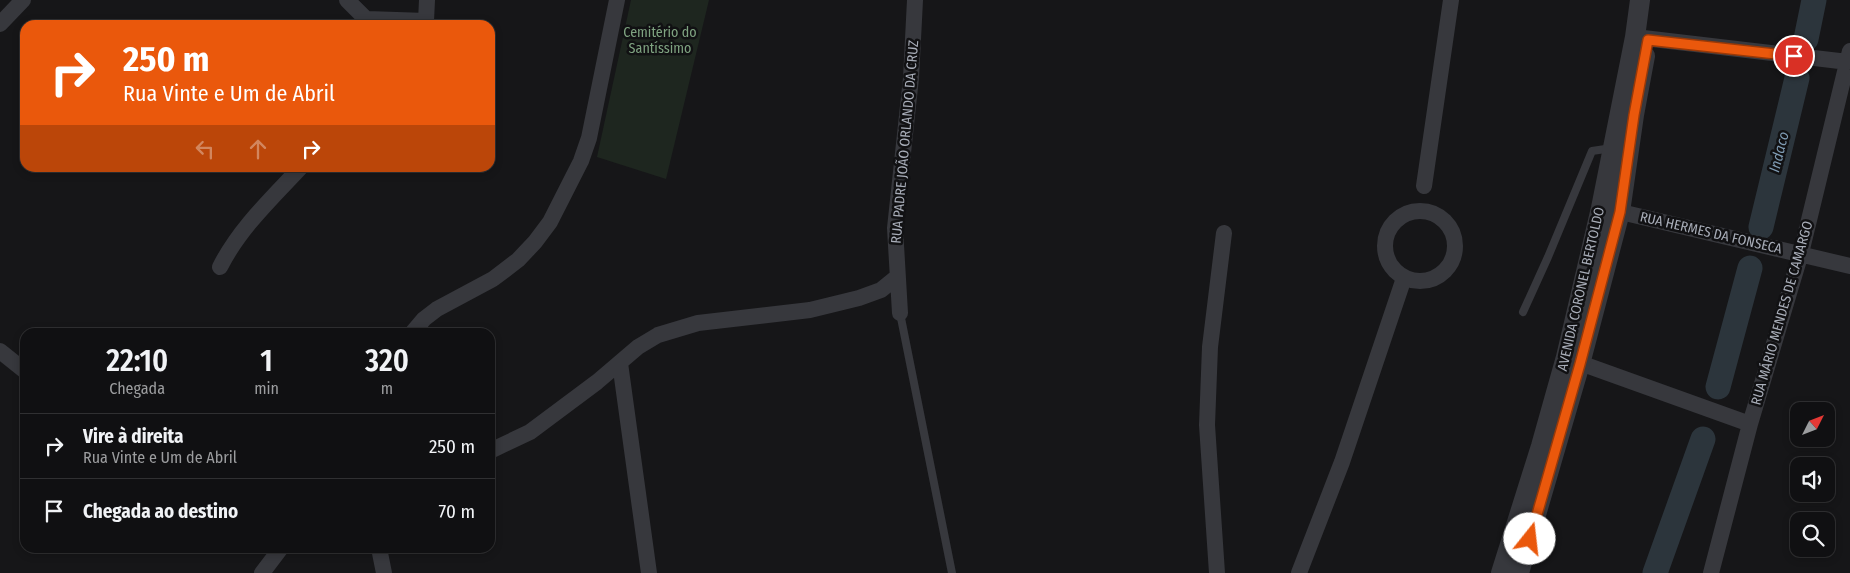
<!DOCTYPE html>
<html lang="pt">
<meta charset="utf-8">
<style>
body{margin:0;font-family:"Fira Sans Condensed",sans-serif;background:#19191b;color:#f1f3f6;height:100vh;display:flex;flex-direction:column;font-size:19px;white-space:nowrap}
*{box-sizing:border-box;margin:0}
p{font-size:16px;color:#9c9d9f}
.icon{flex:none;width:28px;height:28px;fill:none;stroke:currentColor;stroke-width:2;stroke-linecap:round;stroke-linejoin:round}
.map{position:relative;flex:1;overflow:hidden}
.side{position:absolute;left:20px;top:328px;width:475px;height:225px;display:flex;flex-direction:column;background:#101012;border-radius:15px;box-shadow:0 2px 8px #0003,0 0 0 1px #303032}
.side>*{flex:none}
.guide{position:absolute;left:20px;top:20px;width:475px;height:152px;border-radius:15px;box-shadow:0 2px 8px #0003,0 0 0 1px #303032;background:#ea580c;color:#fff;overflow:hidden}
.needle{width:32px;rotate:48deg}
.tools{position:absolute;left:1790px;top:402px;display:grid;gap:10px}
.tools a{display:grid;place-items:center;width:45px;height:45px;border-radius:10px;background:#101012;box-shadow:0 2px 8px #0003,0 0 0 1px #303032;font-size:25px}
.pin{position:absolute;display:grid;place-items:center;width:42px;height:42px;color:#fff;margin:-21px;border:2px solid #fff;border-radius:50%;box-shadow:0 1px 5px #0007}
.me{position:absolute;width:55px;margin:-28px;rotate:16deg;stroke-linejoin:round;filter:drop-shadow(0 0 4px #0008)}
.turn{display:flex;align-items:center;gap:18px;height:105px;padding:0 20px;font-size:22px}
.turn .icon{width:65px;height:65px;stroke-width:2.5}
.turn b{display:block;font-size:35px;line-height:42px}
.lanes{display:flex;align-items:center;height:48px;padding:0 20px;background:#0003;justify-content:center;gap:25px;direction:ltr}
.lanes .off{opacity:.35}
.eta{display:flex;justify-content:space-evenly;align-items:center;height:85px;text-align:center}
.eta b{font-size:30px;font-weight:600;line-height:35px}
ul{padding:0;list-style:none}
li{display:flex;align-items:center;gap:15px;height:65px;padding:0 20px;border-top:1px solid #303032}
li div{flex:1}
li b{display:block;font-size:19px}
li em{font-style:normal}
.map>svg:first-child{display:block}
</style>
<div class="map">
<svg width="1850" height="573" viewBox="0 0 1850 573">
<rect width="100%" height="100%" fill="#161618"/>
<path fill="#1e261f" d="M631 0H709L666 179 597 157Z"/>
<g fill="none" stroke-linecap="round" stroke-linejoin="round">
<path stroke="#2c353c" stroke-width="25" d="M1806 39 1814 0
M1761 227 1797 78
M1718 387 1750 268
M1655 573 1703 439"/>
<path stroke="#37383d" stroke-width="8" d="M1523 312 1548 257 1592 151 1612 148
M900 313 952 573"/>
<path stroke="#37383d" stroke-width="16" d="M347 0 372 25
M367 19 426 21
M0 24 23 0
M423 25 426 21 427 0
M1635 37 1848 62
M1424 186 1451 0
M1608 209 1850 266
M1385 246a35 35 0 1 1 70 0a35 35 0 1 1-70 0Z
M220 267C239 229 271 199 300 168
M900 313 895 228 911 78 915 0
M413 332 424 319 437 309 493 279 518 260 535 242 550 222 581 161 589 138 617 0
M0 351 25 371
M1569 359 1750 424
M620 363 649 573
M490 451 530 432 597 382 638 347 658 335 698 323 810 310 859 298 881 290 897 277
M379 548 384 573
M262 573 281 548
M1217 573 1207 425 1210 347 1224 233
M1299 573 1342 462 1404 278
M1711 573 1750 424 1801 253 1850 51"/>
<path stroke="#37383d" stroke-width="20" d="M1501 573 1541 446 1566 357 1601 208 1635 37 1640 0
M1519 573 1580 364 1620 212 1634 115 1645 56"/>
</g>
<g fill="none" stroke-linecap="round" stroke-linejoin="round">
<g stroke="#983908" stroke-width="12">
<path id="route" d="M1530 539 1580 364 1620 212 1634 115 1648 40 1794 56"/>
</g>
<use href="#route" stroke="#ea580c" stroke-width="9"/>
</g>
<g text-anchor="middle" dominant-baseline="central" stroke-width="5" stroke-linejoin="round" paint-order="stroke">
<g font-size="14" fill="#7fa381" stroke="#111113">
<text x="660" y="32">Cemitério do<tspan x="660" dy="16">Santíssimo</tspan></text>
</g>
<g font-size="14" fill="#a8adb8" stroke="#111113">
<text transform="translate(905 142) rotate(-85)">RUA PADRE JOÃO ORLANDO DA CRUZ</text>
<text transform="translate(1711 233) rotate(13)">RUA HERMES DA FONSECA</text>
<text transform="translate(1581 289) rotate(-77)">AVENIDA CORONEL BERTOLDO</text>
<text transform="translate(1782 313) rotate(-74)">RUA MÁRIO MENDES DE CAMARGO</text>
</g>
<g font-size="15" font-style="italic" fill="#7f9bb3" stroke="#111113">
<text transform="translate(1779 152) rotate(-76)">Indaco</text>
</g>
</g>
</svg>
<div class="tools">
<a><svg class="needle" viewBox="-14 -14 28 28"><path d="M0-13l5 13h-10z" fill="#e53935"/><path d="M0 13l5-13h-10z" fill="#9c9d9f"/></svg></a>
<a><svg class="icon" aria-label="sound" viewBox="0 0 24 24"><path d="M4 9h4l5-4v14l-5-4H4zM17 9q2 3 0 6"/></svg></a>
<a><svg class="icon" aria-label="search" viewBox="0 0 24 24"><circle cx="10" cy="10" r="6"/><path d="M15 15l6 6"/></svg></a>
</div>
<div class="pin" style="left:1794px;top:56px;background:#d93025"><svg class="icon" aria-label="arrive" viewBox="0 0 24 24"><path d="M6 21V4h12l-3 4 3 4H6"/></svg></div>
<svg class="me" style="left:1530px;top:539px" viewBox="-20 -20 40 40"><circle r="19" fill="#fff"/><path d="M0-13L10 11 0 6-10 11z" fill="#ea580c"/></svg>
<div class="guide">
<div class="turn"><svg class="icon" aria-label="right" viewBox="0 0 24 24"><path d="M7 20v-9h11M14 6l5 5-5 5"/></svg><div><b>250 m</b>Rua Vinte e Um de Abril</div></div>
<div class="lanes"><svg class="icon off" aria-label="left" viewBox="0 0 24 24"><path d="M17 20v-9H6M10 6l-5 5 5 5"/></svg><svg class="icon off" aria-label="ahead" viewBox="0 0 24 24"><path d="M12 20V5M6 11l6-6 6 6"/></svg><svg class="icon" aria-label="right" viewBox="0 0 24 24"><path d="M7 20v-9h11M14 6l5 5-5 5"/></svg></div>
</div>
<section class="side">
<div class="eta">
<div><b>22:10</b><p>Chegada</p></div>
<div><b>1</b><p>min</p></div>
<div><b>320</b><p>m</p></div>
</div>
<ul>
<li><svg class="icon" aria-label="right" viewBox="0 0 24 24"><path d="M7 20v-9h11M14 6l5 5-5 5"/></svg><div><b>Vire à direita</b><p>Rua Vinte e Um de Abril</p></div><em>250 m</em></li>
<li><svg class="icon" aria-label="arrive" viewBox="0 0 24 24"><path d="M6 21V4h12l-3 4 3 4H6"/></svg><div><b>Chegada ao destino</b></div><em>70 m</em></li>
</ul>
</section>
</div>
